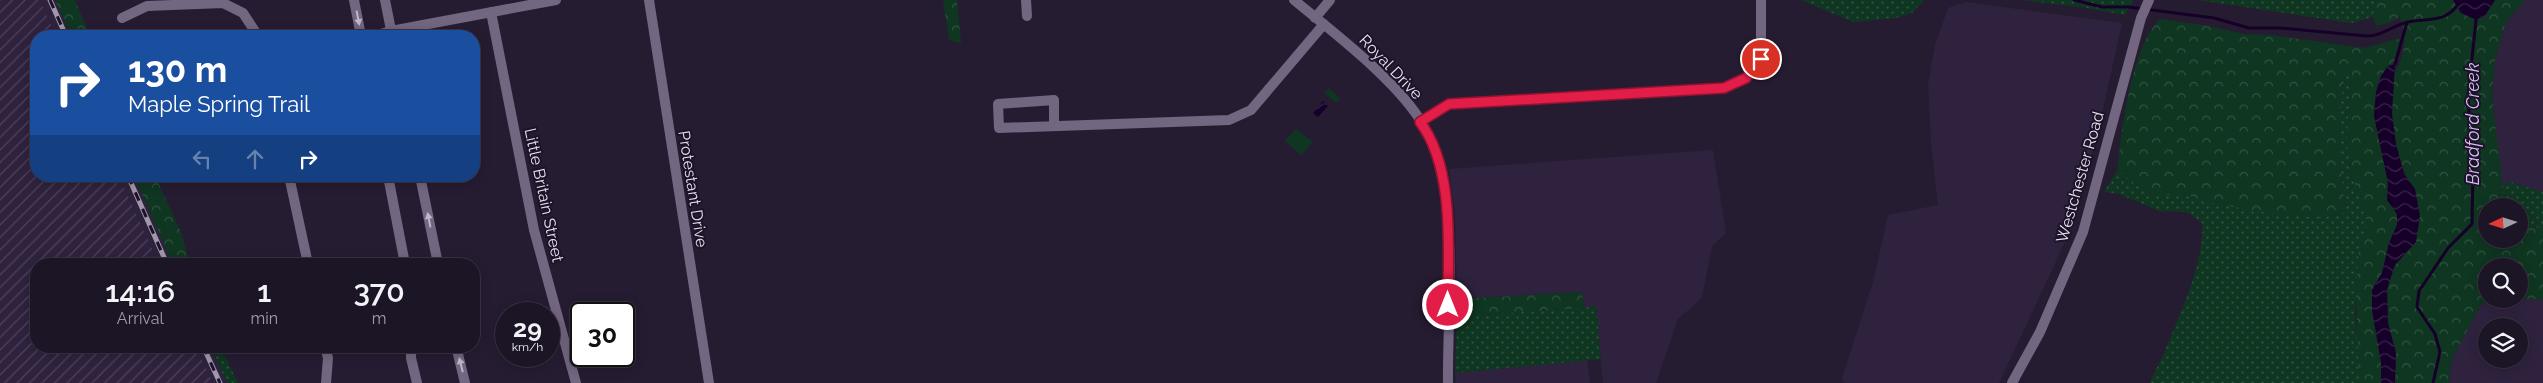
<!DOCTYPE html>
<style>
body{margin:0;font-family:Raleway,sans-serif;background:#292232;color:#f1f3f6;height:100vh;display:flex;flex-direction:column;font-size:19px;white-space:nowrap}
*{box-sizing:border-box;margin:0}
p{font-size:16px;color:#a09fa7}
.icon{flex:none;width:28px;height:28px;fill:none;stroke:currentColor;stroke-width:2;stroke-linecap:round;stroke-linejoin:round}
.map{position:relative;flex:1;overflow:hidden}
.drawer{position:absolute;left:30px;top:258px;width:450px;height:95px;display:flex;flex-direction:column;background:#1c1526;border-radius:20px;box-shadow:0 2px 12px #0003,0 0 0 1px #3a3443}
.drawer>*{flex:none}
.top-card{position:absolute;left:30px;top:30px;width:450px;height:152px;border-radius:20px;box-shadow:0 2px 12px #0003,0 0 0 1px #3a3443;background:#1a4fa0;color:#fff;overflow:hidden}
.needle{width:32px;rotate:266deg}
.buttons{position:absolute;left:2478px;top:198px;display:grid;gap:10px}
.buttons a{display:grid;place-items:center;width:50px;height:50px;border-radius:50%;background:#1c1526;box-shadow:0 2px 12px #0003,0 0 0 1px #3a3443;font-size:25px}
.speed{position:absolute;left:495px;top:302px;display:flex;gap:10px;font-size:25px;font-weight:700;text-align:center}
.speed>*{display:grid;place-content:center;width:65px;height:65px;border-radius:50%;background:#1c1526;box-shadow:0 2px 12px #0003,0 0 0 1px #3a3443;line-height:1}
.speed small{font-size:12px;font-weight:400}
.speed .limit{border:2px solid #111;border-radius:8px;background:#fff;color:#111}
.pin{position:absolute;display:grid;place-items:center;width:42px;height:42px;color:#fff;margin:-21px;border:2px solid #fff;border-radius:50%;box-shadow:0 1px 5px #0007}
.me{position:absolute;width:55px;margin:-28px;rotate:0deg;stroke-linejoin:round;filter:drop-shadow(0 0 4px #0008)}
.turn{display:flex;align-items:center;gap:18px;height:105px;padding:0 15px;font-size:22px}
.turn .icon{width:65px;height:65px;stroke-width:2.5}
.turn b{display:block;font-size:35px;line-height:42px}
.lanes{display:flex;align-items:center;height:48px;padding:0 15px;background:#0003;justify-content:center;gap:25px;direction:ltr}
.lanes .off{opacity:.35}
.eta{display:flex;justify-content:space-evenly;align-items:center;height:85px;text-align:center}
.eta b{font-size:30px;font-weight:600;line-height:35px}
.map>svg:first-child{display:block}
</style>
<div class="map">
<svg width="2543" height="383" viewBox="0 0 2543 383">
<defs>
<pattern id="industrial-furrows" width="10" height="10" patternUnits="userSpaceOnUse" patternTransform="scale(1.25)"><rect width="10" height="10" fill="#2f223e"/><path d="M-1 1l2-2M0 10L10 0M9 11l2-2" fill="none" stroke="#4d425a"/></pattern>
<pattern id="grass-dots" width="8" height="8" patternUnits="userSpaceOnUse" patternTransform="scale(1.25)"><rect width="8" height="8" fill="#0f3621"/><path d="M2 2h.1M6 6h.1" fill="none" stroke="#325342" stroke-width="1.8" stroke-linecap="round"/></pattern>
<pattern id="forest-crowns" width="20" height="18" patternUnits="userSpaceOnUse" patternTransform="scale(1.25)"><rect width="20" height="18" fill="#0f3621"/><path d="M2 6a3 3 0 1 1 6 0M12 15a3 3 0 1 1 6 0" fill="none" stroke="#325342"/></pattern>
<pattern id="water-waves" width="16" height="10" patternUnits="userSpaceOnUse" patternTransform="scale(1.25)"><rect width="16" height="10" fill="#160029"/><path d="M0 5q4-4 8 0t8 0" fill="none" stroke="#382548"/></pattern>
</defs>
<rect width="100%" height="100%" fill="#261c32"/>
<path fill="#2f223e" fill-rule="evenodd" d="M40 0H55L71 36H56Z
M2525 0H2543V192L2510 182 2502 185 2492 97 2495 60 2506 22Z
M1966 2 2122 23 2097 136 2066 240 1999 383H1844L1842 378 1873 282 1888 215 1938 205 1931 142 1928 84 1935 45 1948 8Z
M1713 150 1726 233 1712 246 1702 298 1678 319 1656 383H1603L1596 305 1584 308 1582 292 1457 299 1455 213 1449 169Z
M119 176H134L173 264H159Z
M2519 298 2543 300V383H2449L2451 361 2480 306 2489 299ZM2486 326H2519V359H2486Z
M196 346H210L227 383H213Z
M1587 359 1590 383H1456L1455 373Z"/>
<path fill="url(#industrial-furrows)" d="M0 0H40L56 36H36V176H119L159 264H36V346H196L213 383H0Z"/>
<path fill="url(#grass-dots)" d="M1801 0H1924L1912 13 1896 18 1853 22Z
M2022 0H2133L2125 15 2081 7Z
M2198 0H2376L2373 17 2352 23Z
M2351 74 2347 142 2350 169 2368 225 2359 248 2355 314 2360 366 2359 383H2150C2154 371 2162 360 2166 348 2180 316 2206 256 2202 223L2187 212 2159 211 2119 194 2104 192 2118 169 2131 181 2153 195H2187L2216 204 2320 218 2346 212 2338 147 2339 113 2345 76Z
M2510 182 2543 192V228L2519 227V206H2505L2502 185Z
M1596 305 1601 359 1455 373 1457 316 1584 308Z
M210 346H220L238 383H227Z"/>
<path fill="url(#forest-crowns)" d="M55 0H75L90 36H71Z
M943 0H957L961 43 949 40Z
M2376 0H2453L2456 7 2484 17 2495 0H2525L2506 22 2495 60 2492 97 2505 206H2486V239H2519V227L2543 228V300L2519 298V266H2486V299H2489L2480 306 2451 361 2449 383H2395L2396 353 2388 323 2387 289 2395 265 2403 255 2415 190C2393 157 2388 113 2394 75 2395 71 2398 68 2399 65 2406 45 2406 36 2400 17L2389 23 2376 26 2373 17Z
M2160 19 2208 26 2244 34 2269 35 2364 48 2402 38 2395 64 2388 66 2376 92 2374 116 2388 183 2387 200 2397 214V225L2389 243 2382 273 2372 290V310L2381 362V383H2359L2356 293 2359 248 2368 225 2350 169 2347 142 2351 75 2345 76C2335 127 2339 161 2346 212L2320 218 2269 213 2216 204 2187 195H2153L2131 181 2118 169C2121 130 2132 46 2160 19Z
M134 176H155L181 232 190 264H173Z
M1582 292 1584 308 1457 316V299Z"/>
<path fill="#0f3621" d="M1329 88 1340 98 1336 103 1325 93Z
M1296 129 1313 142 1301 155 1285 141Z"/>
<path fill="url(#water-waves)" d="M2453 0H2495L2484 17 2476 20 2461 13Z
M2395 64 2392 113 2396 144 2404 174 2415 189 2420 216 2416 242 2395 265 2387 289 2388 323 2396 353 2395 383H2381V362L2372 310V290L2382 273 2389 243 2397 225V214L2387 200 2388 183 2374 116 2376 92 2381 76 2388 66Z
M1323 101 1328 106 1318 117 1313 113Z"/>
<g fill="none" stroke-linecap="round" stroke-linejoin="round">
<path stroke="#160029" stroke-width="3" d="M2074 0 2102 7H2129L2214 18 2249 28H2281L2367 36C2383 36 2393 25 2408 22 2426 18 2443 23 2456 7
M2395 64 2407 22
M2433 383 2440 352 2435 334 2417 307 2419 291 2448 248 2472 224 2473 171 2468 96 2476 20"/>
<path stroke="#726680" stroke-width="10" d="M354 0 361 36
M385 0 392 35
M649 0 709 383
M1026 0 1027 16
M1294 0C1334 33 1398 81 1424 126 1461 192 1447 308 1448 383
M491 12 534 230 576 383
M122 18 147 6 223 3 243 13 258 36
M1315 18 1330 0
M374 36 391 31 556 0
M1420 122 1449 104 1724 88 1746 78 1761 59V0
M1054 126V100L998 104 999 128 1229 120 1251 110 1324 24
M289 176 308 264
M388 176 405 264
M420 176 438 264
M325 346 328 358 326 383
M411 346V358L417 383
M456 346 465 383
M2012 383 2040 332 2083 232 2141 18 2149 0"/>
<g stroke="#a098aa" stroke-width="5">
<path id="rail" d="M50 0 66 36
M128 176 167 264
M203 346 220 383"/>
</g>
<use href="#rail" stroke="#1d1328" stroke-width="3" stroke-dasharray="9" stroke-linecap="butt"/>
</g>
<defs><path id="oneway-solid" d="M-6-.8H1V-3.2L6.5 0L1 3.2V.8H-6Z" transform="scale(1.25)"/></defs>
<g fill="#beb6c9">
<use href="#oneway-solid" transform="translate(358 18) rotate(79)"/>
<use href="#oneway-solid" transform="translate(429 220) rotate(-101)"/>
<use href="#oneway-solid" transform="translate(461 365) rotate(-104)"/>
</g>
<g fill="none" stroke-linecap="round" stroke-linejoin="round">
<g stroke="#92132f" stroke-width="12">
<path id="route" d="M1448 305C1448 249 1455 168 1420 122L1449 104 1724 88 1746 78 1761 59"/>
</g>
<use href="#route" stroke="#e11d48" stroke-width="9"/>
</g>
<g text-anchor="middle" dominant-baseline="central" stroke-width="4" stroke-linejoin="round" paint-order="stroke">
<g font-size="16" fill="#e7e1f0" stroke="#1d1328">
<text transform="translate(1391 67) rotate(46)">Royal Drive</text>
<text transform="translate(2080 177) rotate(-74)">Westchester Road</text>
<text transform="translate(693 189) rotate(81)">Protestant Drive</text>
<text transform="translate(544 195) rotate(78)">Little Britain Street</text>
</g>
<g font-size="18" font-style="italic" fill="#d8bff8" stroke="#1d1328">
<text transform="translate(2472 124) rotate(-90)">Bradford Creek</text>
</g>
</g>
</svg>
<div class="buttons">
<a><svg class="needle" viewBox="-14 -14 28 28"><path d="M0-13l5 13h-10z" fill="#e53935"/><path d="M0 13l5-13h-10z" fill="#a09fa7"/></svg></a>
<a><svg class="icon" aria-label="search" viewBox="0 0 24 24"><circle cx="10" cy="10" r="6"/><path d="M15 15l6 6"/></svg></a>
<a><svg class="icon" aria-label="layers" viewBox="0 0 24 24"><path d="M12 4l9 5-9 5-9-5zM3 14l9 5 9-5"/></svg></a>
</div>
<div class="speed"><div>29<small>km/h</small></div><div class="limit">30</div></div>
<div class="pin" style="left:1761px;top:59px;background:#d93025"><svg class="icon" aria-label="arrive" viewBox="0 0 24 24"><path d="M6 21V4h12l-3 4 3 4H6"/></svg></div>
<svg class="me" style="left:1448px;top:305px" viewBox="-20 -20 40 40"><circle r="17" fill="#e11d48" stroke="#fff" stroke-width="3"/><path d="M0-11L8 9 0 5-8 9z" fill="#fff"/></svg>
<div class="top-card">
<div class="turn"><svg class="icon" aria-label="right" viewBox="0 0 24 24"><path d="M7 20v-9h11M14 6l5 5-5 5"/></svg><div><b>130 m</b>Maple Spring Trail</div></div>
<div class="lanes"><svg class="icon off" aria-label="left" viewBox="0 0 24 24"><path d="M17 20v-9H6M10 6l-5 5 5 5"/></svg><svg class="icon off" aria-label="ahead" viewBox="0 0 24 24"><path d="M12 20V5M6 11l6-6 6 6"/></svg><svg class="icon" aria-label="right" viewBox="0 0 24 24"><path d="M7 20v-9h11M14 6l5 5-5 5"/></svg></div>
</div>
<section class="drawer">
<div class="eta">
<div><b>14:16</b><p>Arrival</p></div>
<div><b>1</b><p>min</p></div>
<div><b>370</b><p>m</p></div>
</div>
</section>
</div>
